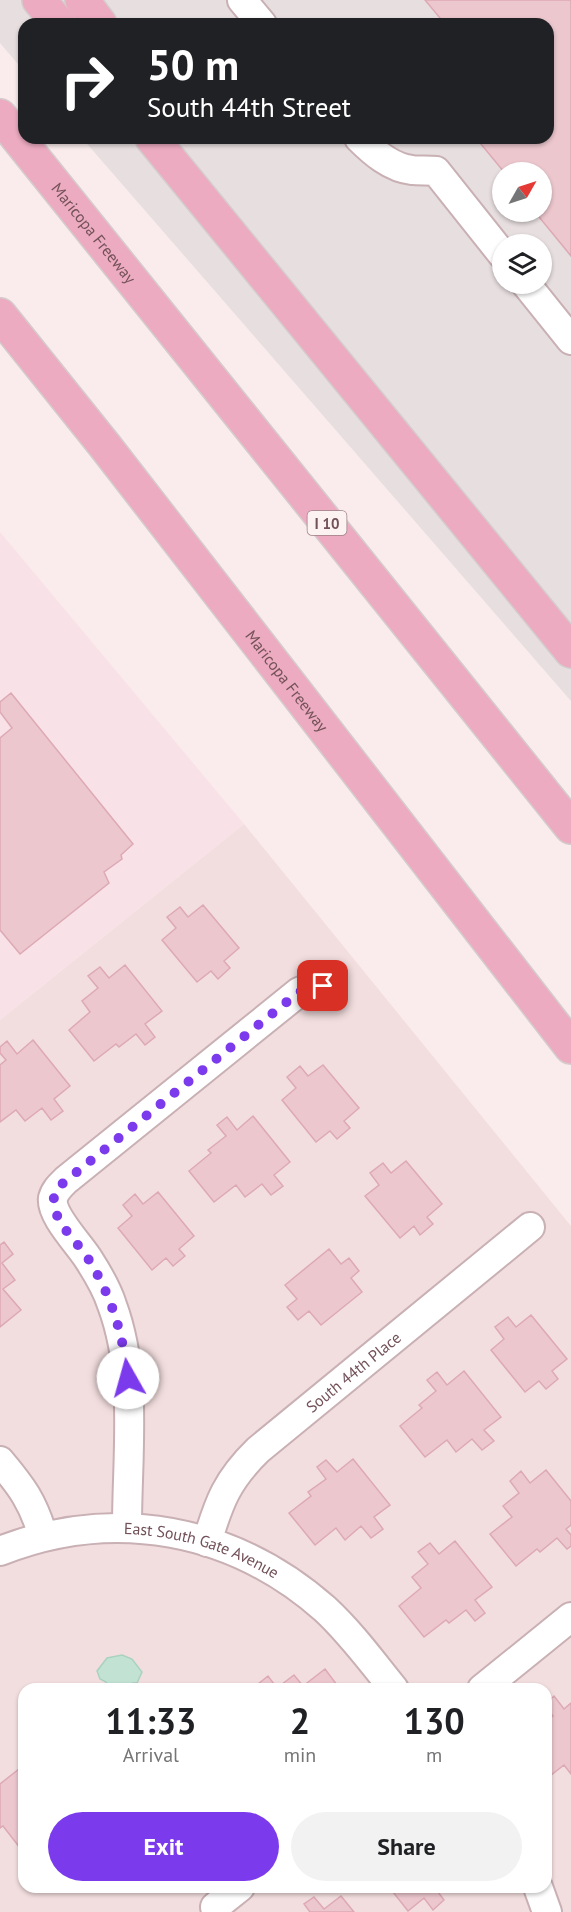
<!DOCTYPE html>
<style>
body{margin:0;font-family:"PT Sans",sans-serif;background:#f2f2f2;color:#202124;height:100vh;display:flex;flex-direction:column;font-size:22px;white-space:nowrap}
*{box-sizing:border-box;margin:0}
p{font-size:20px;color:#757577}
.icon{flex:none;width:33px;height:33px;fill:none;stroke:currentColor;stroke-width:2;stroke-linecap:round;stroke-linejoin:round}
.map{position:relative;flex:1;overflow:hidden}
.details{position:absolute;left:18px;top:1683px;width:534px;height:210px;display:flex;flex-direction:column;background:#fff;border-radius:18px;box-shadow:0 2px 4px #0004}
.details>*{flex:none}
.guide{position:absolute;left:18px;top:18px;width:536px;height:126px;border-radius:18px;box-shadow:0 2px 4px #0004;background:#202124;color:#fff;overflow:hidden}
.needle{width:39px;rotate:51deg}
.controls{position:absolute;left:492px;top:162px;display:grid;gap:12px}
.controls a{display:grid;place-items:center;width:60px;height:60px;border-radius:50%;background:#fff;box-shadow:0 2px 4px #0004;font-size:30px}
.pin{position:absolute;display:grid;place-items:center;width:51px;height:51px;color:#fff;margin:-26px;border-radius:12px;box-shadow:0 3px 9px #0006}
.me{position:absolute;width:66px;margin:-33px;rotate:353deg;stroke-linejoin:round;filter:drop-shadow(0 0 4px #0008)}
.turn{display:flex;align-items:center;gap:21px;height:126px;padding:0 30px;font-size:27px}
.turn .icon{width:78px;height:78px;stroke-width:2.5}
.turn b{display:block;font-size:42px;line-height:51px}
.eta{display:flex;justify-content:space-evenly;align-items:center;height:102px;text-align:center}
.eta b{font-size:36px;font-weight:700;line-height:42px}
.action{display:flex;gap:12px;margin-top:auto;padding:12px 30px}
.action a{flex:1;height:69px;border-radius:36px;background:#7c3aed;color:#fff;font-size:24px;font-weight:700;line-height:69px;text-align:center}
.action a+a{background:#f2f2f2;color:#202124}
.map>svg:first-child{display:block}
</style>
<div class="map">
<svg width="571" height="1912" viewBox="0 0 571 1912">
<rect width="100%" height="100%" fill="#faecec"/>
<path fill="#f3dedf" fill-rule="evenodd" d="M244 824 571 1226V1912H0V1020ZM24 1689H546V1887H24Z"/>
<path fill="#f9e1e8" d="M0 532 244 824 0 1020Z"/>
<path fill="#e7dedf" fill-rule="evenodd" d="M0 0H571V701L82 138H548V24H24V71L0 43ZM502 172H542V212H502ZM502 244H542V284H502Z"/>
<path fill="#c2e2d4" stroke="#aad2c1" stroke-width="1.5" d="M122 1655 132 1659 142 1672 137 1683H133V1689H107L106 1682 100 1679 97 1671 107 1658Z"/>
<path fill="#ecc7ce" stroke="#dda9b4" stroke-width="1.5" d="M425 0H571V256L535 212H542V172H504L476 138H548V24H445Z
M11 693 133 844 121 855 122 859 104 872 109 883 20 954 0 930V738L12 728 0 712V702Z
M203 905 239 948 224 961 230 968 218 979 211 971 197 982 162 940 176 928 167 917 180 907 188 917Z
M125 965 162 1011 145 1024 155 1037 145 1045 136 1034 119 1047 116 1044 94 1061 69 1030 90 1012 82 1001 98 988 88 976 100 967 109 978Z
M33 1040 70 1086 54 1099 63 1111 51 1120 42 1108 25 1121 16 1110 0 1122V1065L6 1060 0 1053V1047L7 1041 17 1054Z
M323 1065 359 1108 344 1121 350 1128 337 1139 330 1131 316 1142 282 1100 296 1088 287 1077 300 1066 308 1076Z
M253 1116 290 1162 274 1175 283 1186 271 1195 262 1184 245 1197 236 1185 214 1202 189 1171 211 1153 208 1150 226 1136 217 1125 227 1117 237 1130Z
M406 1161 442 1204 427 1217 433 1224 420 1235 414 1226 400 1238 365 1196 379 1185 370 1173 383 1163 391 1173Z
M158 1192 194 1236 179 1249 185 1256 173 1266 166 1258 152 1270 118 1228 132 1216 123 1205 135 1194 143 1204Z
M4 1242 13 1254 2 1263 15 1280 3 1289 21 1310 0 1327V1245Z
M329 1249 341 1264 349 1258 359 1271 351 1278 362 1292 321 1325 309 1311 298 1320 287 1307 297 1299 285 1285Z
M531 1315 567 1359 552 1371 558 1379 546 1389 539 1381 525 1392 491 1350 504 1339 495 1327 508 1317 516 1327Z
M464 1371 501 1417 484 1430 494 1441 482 1450 472 1439 456 1452 447 1440 425 1457 400 1426 422 1408 419 1405 436 1391 427 1380 437 1372 447 1385Z
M353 1459 390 1505 374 1517 383 1529 371 1538 361 1526 345 1540 336 1528 315 1545 289 1513 311 1496 308 1492 326 1479 317 1467 326 1460 337 1472Z
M546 1470 571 1501V1525L566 1529 571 1535V1546L567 1549 557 1538 540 1552 537 1549 516 1566 490 1534 512 1517 503 1506 519 1493 510 1481 521 1471 530 1483Z
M455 1541 492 1587 475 1600 485 1613 475 1621 466 1610 449 1623 446 1620 424 1637 399 1606 421 1588 412 1577 428 1564 418 1552 430 1543 439 1554Z
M325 1669 340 1689H260L257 1685 268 1676 277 1688 294 1675 303 1686Z
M554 1696 564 1709 571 1703V1774L564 1765 546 1779V1721L553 1716 546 1706V1703Z
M24 1765V1853L3 1826 0 1828V1784Z
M389 1887H437L435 1888 444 1900 433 1910 424 1898 408 1911Z
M341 1896 354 1912H310L304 1904 314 1897 324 1909Z"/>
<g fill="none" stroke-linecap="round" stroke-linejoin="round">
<g stroke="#c9b0b4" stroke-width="32">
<g id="minor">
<path d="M242 0 262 24"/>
<path d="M359 138C373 152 391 168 412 170 419 171 428 170 436 171L502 254"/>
<path d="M526 284 571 340"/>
<path d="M0 1461C22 1487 33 1502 43 1536"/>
<path d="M127 1527C127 1453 138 1375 112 1305 107 1289 98 1274 89 1260 80 1245 50 1215 53 1198 55 1190 61 1185 66 1180L299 992 311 987 323 986"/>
<path id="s1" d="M207 1542C219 1502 227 1480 258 1450L530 1227"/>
<path id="s2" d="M0 1551C114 1506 233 1528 325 1609 351 1633 372 1662 394 1689"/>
<path d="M482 1689 571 1617"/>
<path d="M538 1887 547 1912"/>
<path d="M215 1907 240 1887"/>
</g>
</g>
<g stroke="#d5cbcd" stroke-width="36">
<g id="highway">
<path d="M39 0 59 24"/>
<path d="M82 0 100 24"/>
<path id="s3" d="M0 116 571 827"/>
<path d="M152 138 571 651"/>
<path id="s4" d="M0 315 105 446 571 1047"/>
</g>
</g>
<use href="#minor" stroke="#fff" stroke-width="28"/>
<use href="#highway" stroke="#ecabc0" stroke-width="33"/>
</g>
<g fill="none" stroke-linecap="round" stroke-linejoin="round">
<path stroke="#7c3aed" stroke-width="10" stroke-dasharray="0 18" d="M128 1378C123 1335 112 1297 89 1260 79 1244 61 1229 55 1210 52 1202 54 1196 57 1188L299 992 311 987 323 986"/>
</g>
<g text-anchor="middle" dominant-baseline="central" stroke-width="6" stroke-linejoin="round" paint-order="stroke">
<rect fill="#fdf2f2" stroke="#9c8187" stroke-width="1.5" x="307.5" y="511" width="39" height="24" rx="4.5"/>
<g font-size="15" font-weight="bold" fill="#735159">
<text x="327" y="523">I 10</text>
</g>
<g font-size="16" fill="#735159" stroke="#fdf2f2">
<text stroke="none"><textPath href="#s3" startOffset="150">Maricopa Freeway</textPath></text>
<text stroke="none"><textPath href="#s4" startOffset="465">Maricopa Freeway</textPath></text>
<text stroke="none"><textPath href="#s1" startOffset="230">South 44th Place</textPath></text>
<text stroke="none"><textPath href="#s2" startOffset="208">East South Gate Avenue</textPath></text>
</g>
</g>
</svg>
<div class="controls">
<a><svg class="needle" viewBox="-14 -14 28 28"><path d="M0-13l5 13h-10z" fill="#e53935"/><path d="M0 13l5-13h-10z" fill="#757577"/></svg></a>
<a><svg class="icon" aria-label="layers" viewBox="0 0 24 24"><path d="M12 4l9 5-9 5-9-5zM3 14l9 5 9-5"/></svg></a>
</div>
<div class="pin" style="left:323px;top:986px;background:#d93025"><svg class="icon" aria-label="arrive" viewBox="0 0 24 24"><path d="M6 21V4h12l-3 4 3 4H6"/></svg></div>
<svg class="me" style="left:128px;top:1378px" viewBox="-20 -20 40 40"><circle r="19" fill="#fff"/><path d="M0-13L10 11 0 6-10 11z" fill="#7c3aed"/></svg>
<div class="guide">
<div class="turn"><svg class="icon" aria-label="right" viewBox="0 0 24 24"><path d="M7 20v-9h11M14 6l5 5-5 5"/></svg><div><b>50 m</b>South 44th Street</div></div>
</div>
<section class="details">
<div class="eta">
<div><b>11:33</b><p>Arrival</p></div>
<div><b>2</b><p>min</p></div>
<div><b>130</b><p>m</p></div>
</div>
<div class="action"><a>Exit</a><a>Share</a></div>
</section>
</div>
